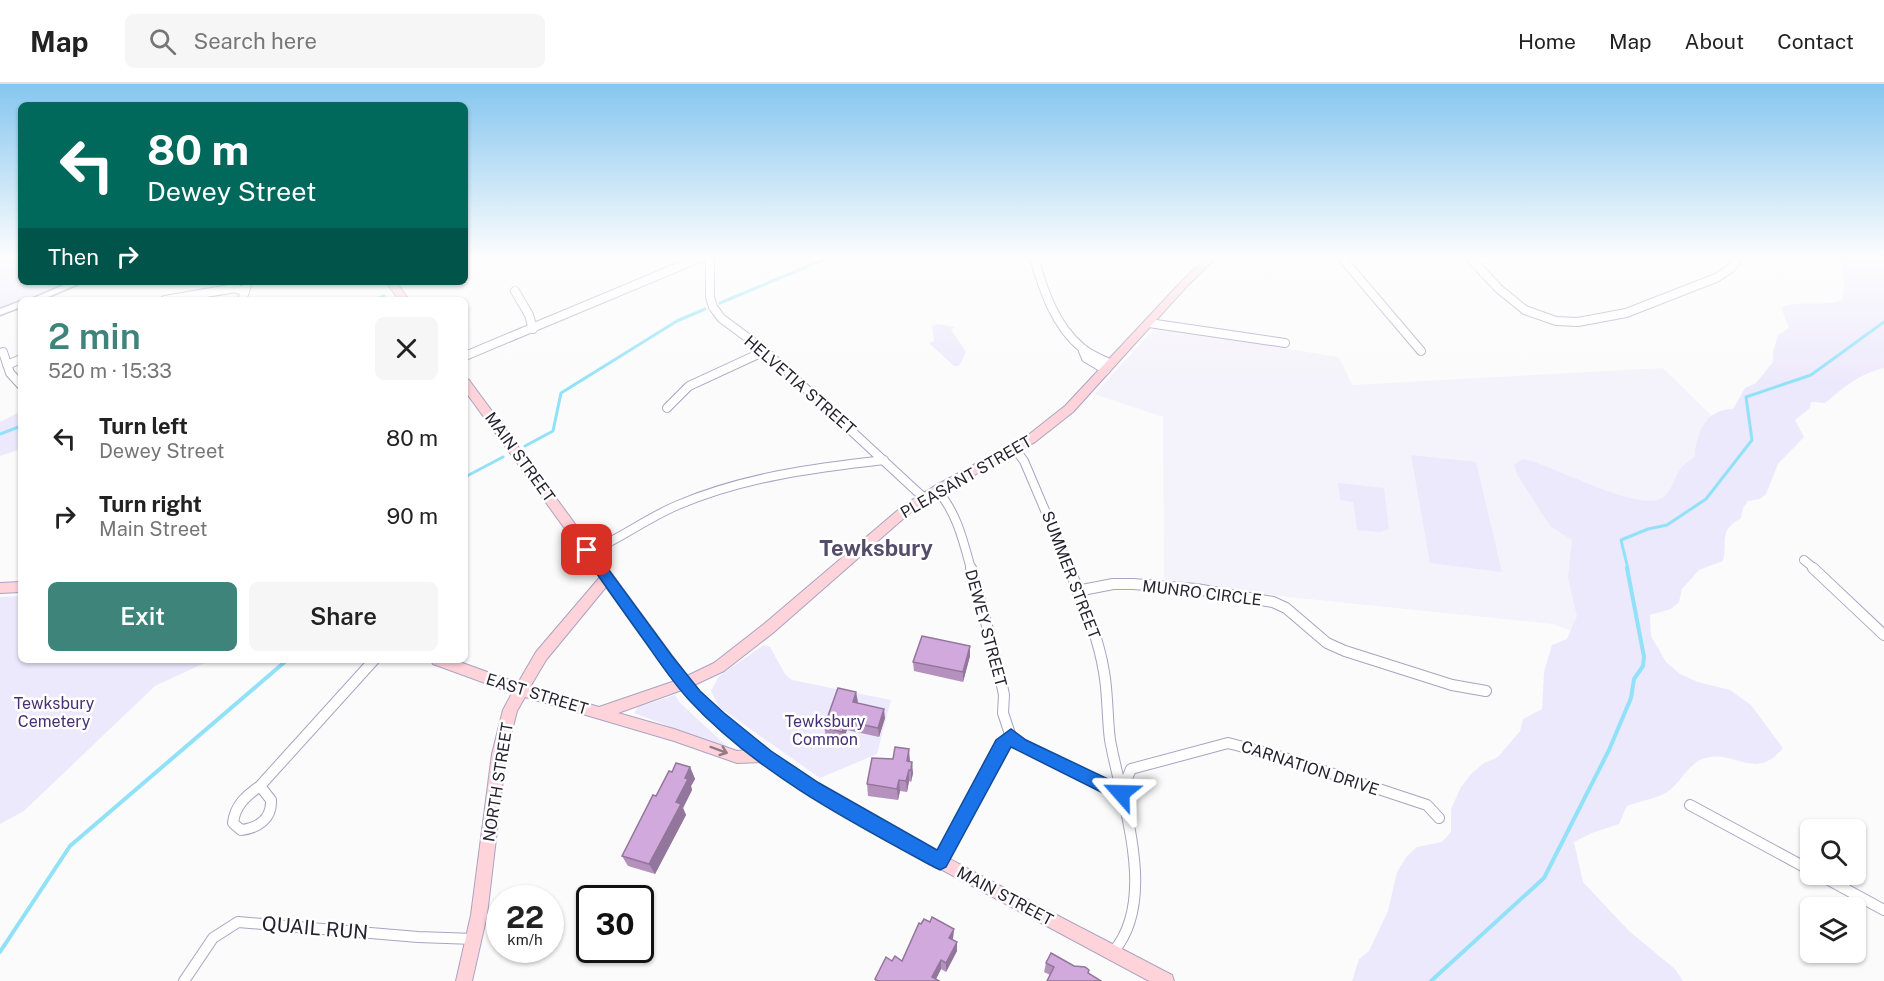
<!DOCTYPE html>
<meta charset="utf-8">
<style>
body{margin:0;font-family:"Public Sans",sans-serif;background:#f6f6f6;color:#222;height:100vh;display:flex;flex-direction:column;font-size:22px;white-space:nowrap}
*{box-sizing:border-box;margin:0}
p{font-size:20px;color:#767676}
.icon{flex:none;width:33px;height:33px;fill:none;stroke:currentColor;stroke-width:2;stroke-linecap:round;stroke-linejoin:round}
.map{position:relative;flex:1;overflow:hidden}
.drawer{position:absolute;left:18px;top:213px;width:450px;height:366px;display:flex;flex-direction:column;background:#fff;border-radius:9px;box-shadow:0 2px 4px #0004}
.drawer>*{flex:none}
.guide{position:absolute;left:18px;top:18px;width:450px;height:183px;border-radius:9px;box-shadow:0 2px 4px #0004;background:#00695c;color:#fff;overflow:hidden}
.controls{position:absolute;left:1800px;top:735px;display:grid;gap:12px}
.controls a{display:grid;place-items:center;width:66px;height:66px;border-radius:9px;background:#fff;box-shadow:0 2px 4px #0004;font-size:30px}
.speed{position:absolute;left:486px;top:801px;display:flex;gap:12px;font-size:30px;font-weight:700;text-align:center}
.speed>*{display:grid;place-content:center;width:78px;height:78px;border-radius:50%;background:#fff;box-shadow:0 2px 4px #0004;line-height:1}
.speed small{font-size:15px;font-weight:400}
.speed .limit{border:3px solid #111;border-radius:9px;background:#fff;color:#111}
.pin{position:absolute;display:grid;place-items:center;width:51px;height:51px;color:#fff;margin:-26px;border-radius:12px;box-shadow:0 3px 9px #0006}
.me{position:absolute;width:66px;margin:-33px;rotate:295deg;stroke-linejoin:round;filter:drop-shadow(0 0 4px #0008)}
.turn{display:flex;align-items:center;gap:21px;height:126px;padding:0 30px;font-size:27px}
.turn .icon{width:78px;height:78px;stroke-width:2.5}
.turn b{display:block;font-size:42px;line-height:51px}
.then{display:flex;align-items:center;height:57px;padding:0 30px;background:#0003;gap:12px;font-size:22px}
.round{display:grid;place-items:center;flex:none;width:63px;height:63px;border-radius:9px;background:#f6f6f6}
.summary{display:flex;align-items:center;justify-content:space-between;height:102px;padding:0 30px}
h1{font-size:36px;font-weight:600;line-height:45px;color:#3f847a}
.button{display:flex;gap:12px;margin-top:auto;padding:12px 30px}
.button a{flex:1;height:69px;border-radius:9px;background:#3f847a;color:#fff;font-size:24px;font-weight:600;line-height:69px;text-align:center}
.button a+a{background:#f6f6f6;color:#222}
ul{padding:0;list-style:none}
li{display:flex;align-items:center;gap:18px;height:78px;padding:0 30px}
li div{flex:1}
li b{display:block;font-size:22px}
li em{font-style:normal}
header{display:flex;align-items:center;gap:36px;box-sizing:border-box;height:84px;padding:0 30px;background:#fff;border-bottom:2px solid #e0e0e0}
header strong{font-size:28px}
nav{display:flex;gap:33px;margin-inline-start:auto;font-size:21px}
.search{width:420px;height:54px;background:#f6f6f6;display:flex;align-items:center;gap:15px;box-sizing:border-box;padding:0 21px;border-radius:9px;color:#767676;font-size:22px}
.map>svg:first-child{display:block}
</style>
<header>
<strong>Map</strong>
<div class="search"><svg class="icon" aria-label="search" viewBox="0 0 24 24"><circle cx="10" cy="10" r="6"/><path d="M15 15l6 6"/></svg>Search here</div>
<nav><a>Home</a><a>Map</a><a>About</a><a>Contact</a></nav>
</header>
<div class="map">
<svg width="1884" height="897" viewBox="0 0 1884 897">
<rect width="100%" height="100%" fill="#fbfbfb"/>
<path fill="#f4f2fa" d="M1155 244 1339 273 1352 301 1663 284 1741 361 1687 417 1637 570 1553 540 1289 513 1164 496 1163 333 1094 310Z"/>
<path fill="#ede9fc" d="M0 173H21V198H69L0 225Z
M1846 173H1884V284C1857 291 1846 302 1825 319L1811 318 1810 324 1795 336 1804 353 1778 380 1766 410 1760 415 1748 417 1743 424 1741 434C1718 447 1728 455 1723 477L1699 486 1682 505 1679 518 1671 525 1650 531 1651 552 1666 578 1680 590 1698 598 1730 606 1751 621 1783 664C1755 698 1735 665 1705 674 1687 680 1682 698 1667 708 1656 715 1639 717 1627 722L1619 740 1592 749 1574 758 1583 798 1629 847 1675 885 1683 897H1352L1359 875 1369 867 1388 827 1397 788 1407 772 1417 763 1442 758 1451 748V725L1461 703 1471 690 1484 679 1498 673 1520 647 1523 635 1542 625 1544 588 1552 561 1567 555 1577 532 1568 494 1572 456 1550 442 1518 392 1514 381 1523 375C1549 379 1638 429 1662 414 1672 408 1673 396 1679 387 1683 381 1690 376 1695 372 1696 348 1707 325 1733 325L1745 304 1756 299 1773 278V268L1778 251 1789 244 1781 223C1801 216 1822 223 1842 216L1844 198 1841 178Z
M938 240 956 243 951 245 966 268 959 282H954L929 259 934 257 932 242Z
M21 327V365L0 372V338Z
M1411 371 1476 378 1502 488 1430 479Z
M1338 399 1384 404 1389 445 1380 448 1357 446 1353 418 1340 416Z
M21 512V576H211L155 602 24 727 0 740V513Z
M764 561 770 563 785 590 792 596 891 616 877 670 820 694 719 623 711 607 719 592Z
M675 611 679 618 731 666 634 629 638 623Z"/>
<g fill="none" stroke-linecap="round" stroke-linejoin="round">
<path stroke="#91e1f9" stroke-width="3" d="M374 216 384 212
M720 219 830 173
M0 350 21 342
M525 362 553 347 561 309 677 237 705 225
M465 393 503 373
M1628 485 1621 456 1648 445 1667 441 1706 415 1752 356 1746 313 1811 291 1884 238"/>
<path stroke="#91e1f9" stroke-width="4" d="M0 868 70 762 287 576
M1431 897 1544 794 1609 666 1631 614 1634 595 1643 582 1644 573 1627 484"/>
<g stroke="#aaa3c4" stroke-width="10">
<path id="minor-far1" d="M710 173V213L713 223 721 234 764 266 924 414
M1034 173C1043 206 1055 242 1082 264 1090 271 1101 275 1111 280
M1341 173 1421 267
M1469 173 1499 205 1525 226 1556 237 1578 238 1626 229 1716 194 1730 185 1739 173
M515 207 529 231 533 245
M165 216 235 204 245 208
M242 216 248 198
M1149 239 1285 259
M1083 267 1086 274 1106 286
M3 268 10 289 21 301
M465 272 702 173
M7 281 21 275
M667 324 689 302 765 267
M1015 365 1024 377 1070 485
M937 406C957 429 963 456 971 485
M589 468C620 455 647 434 678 421 744 393 814 384 884 376
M1804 476 1815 485"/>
</g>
<g stroke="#aaa3c4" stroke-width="12">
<path id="minor" d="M1069 484C1083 518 1098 551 1104 588 1108 610 1107 633 1110 656 1121 717 1159 815 1113 868
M1813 484 1884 551
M1077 507 1113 500H1133L1196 505 1273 518 1286 524 1327 559 1345 567 1452 601 1486 607
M1011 653 1020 661 1121 709 1131 685 1228 659 1282 673 1427 721 1439 734
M260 702 271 716C272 735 258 744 241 746L233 739C235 721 246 712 260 702Z
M260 702 374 576
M1690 721 1810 786
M940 777 1002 661 1011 653 1003 629 1004 611 998 582 971 484
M1818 790 1884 826
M184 897 213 854 238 838 418 853 474 855"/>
</g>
<g stroke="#aaa3c4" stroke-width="3">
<path id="tertiary" d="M71 198H83L41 216H29Z
M21 217V223L0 231V225Z"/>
</g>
<g stroke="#aaa3c4" stroke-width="2">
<path id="secondary" d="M1207 173H1217L1188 201 1073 328 1035 358 941 409 912 427 774 548 724 587 694 601C737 652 798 688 854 721 957 782 1066 835 1172 891L1174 897H1149L907 767 824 719 763 678 737 679 674 657 525 613 517 627 506 670 487 831 472 897H456L471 831 492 670 503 626 512 609 433 580 431 576H454L518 599 536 568 600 493 465 307V295L469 296 687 592 714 579 764 540 904 421 933 403 1027 352 1065 322 1182 197ZM606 503 675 597 599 623 530 603 546 576ZM682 606 704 631 747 666 737 667 674 645 618 629Z
M386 198H396L409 216H399Z
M21 498V508L0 509V499Z"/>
</g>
<use href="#minor-far1" stroke="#fff" stroke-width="8"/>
<use href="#minor" stroke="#fff" stroke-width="10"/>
<use href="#tertiary" fill="#fff" fill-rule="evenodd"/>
<use href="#secondary" fill="#fed3da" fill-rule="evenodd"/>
</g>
<path fill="#b591be" d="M970 562V572L963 598 914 587 913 578Z
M856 608 857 619 885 634 879 653 847 646 843 656 826 652 824 643Z
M910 678 913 689 911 698 909 697 907 708 900 707 898 716 868 712 867 700Z
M690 683 695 695 691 702 692 706 683 724 686 731 655 790 628 782 622 772 656 712 672 688Z
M930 838 954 845 953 855 957 867 946 888 941 885 936 895 939 897H875V895L892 877H902L921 840Z
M1046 879 1074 882 1088 889 1050 891 1044 888Z"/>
<path fill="#93769b" d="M970 562V572L963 598V588Z
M856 608 858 618 854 627 853 618Z
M884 625 885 634 879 653 878 644Z
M846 637 847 646 843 656 842 648Z
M909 665 910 677 908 689 907 677Z
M912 678 913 689 911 698V686Z
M690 683 695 695 691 702 692 706 683 724 686 731 655 790 649 780 676 718 685 694Z
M909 686V697L907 708 906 697Z
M899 696 900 707 898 716 897 705Z
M954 845 953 854 949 863V854Z
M957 858V867L946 888V879Z
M941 876V885L935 897 932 893Z"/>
<path fill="#d2a9dd" stroke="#93769b" stroke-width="1.5" d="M922 552 970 562 963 588 913 578Z
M838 604 856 608 853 618 884 625 878 644 846 637 842 648 824 643Z
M895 663 909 665 907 677 912 678 911 686H909L906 697 899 696 897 705 867 700 872 674 893 675Z
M676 679 690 683 685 694 688 695 676 718 681 720 649 780 622 772 653 711 656 712 669 687 672 688Z
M932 833 954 845 949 854 957 858 946 879 941 876 932 893 939 897H878L875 895 886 873 892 877 895 872 902 877 919 839 921 840 924 835 930 838Z
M1051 869 1074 882 1085 883 1089 886 1088 889 1101 897H1047L1054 883 1046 879Z"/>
<defs><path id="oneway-shaft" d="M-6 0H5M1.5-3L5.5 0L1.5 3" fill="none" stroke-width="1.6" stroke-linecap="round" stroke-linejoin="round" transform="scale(1.5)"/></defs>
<use stroke="#927b85" href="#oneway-shaft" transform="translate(719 666) rotate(20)"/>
<linearGradient id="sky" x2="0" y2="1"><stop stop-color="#85c6ef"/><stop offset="0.58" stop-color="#fdfdfd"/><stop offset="1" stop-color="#fdfdfd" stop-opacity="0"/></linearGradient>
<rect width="1884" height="299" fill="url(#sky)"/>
<path fill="#1a73e8" stroke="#114b97" stroke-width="1.5" d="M587 461 592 463 672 572 700 607 724 629 771 667 819 699 937 766 996 656 1011 645 1026 656 1127 704 1129 709 1127 715 1121 717 1115 715 1011 663 946 783 940 786 934 783C849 737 757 689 690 617 674 600 660 579 646 559 625 530 604 500 583 470L580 466 583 463Z"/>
<g text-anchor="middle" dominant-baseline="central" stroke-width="5" stroke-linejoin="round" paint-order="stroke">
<g font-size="16" fill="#262330" stroke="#fff">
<text transform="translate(800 301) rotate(41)">HELVETIA STREET</text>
<text transform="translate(520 373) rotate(54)">MAIN STREET</text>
<text transform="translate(966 393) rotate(-30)">PLEASANT STREET</text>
<text transform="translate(1071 491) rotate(69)">SUMMER STREET</text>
<text transform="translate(1202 509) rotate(7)">MUNRO CIRCLE</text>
<text transform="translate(986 544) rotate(75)">DEWEY STREET</text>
<text transform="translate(537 610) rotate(17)">EAST STREET</text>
<text transform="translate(1310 684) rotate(18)">CARNATION DRIVE</text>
<text transform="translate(498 698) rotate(-81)">NORTH STREET</text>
<text transform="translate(1005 812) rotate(28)">MAIN STREET</text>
</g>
<g font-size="16" fill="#462f74" stroke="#fff">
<text x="54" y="619">Tewksbury<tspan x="54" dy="18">Cemetery</tspan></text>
<text x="825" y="637">Tewksbury<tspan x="825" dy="18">Common</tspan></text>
</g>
<g font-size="20" fill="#262330" stroke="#fff">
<text transform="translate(315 844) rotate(5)">QUAIL RUN</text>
</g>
<g font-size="22" font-weight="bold" fill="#544d6a" stroke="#fff">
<text x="876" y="464">Tewksbury</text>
</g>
</g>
</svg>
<div class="controls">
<a><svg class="icon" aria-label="search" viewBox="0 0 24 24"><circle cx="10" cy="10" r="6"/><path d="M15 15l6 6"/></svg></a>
<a><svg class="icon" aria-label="layers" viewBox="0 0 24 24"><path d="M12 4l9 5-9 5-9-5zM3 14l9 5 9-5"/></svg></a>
</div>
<div class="speed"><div>22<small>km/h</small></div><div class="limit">30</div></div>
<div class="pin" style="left:587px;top:466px;background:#d93025"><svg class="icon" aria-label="arrive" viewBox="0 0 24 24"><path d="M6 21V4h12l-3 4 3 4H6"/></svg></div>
<svg class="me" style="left:1121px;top:709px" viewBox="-20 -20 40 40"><path d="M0-17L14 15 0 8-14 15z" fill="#1a73e8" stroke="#fff" stroke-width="4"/></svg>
<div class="guide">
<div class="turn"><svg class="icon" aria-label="left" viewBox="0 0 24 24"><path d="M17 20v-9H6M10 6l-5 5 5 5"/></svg><div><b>80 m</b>Dewey Street</div></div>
<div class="then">Then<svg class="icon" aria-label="right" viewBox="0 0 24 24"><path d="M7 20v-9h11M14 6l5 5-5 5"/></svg></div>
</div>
<section class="drawer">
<div class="summary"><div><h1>2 min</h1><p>520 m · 15:33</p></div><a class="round"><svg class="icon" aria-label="close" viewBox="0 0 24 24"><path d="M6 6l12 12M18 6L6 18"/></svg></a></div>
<ul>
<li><svg class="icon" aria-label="left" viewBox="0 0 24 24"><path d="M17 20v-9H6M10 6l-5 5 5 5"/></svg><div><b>Turn left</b><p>Dewey Street</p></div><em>80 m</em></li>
<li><svg class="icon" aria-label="right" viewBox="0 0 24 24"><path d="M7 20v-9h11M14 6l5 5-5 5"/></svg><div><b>Turn right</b><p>Main Street</p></div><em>90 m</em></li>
</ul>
<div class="button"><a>Exit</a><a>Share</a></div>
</section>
</div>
